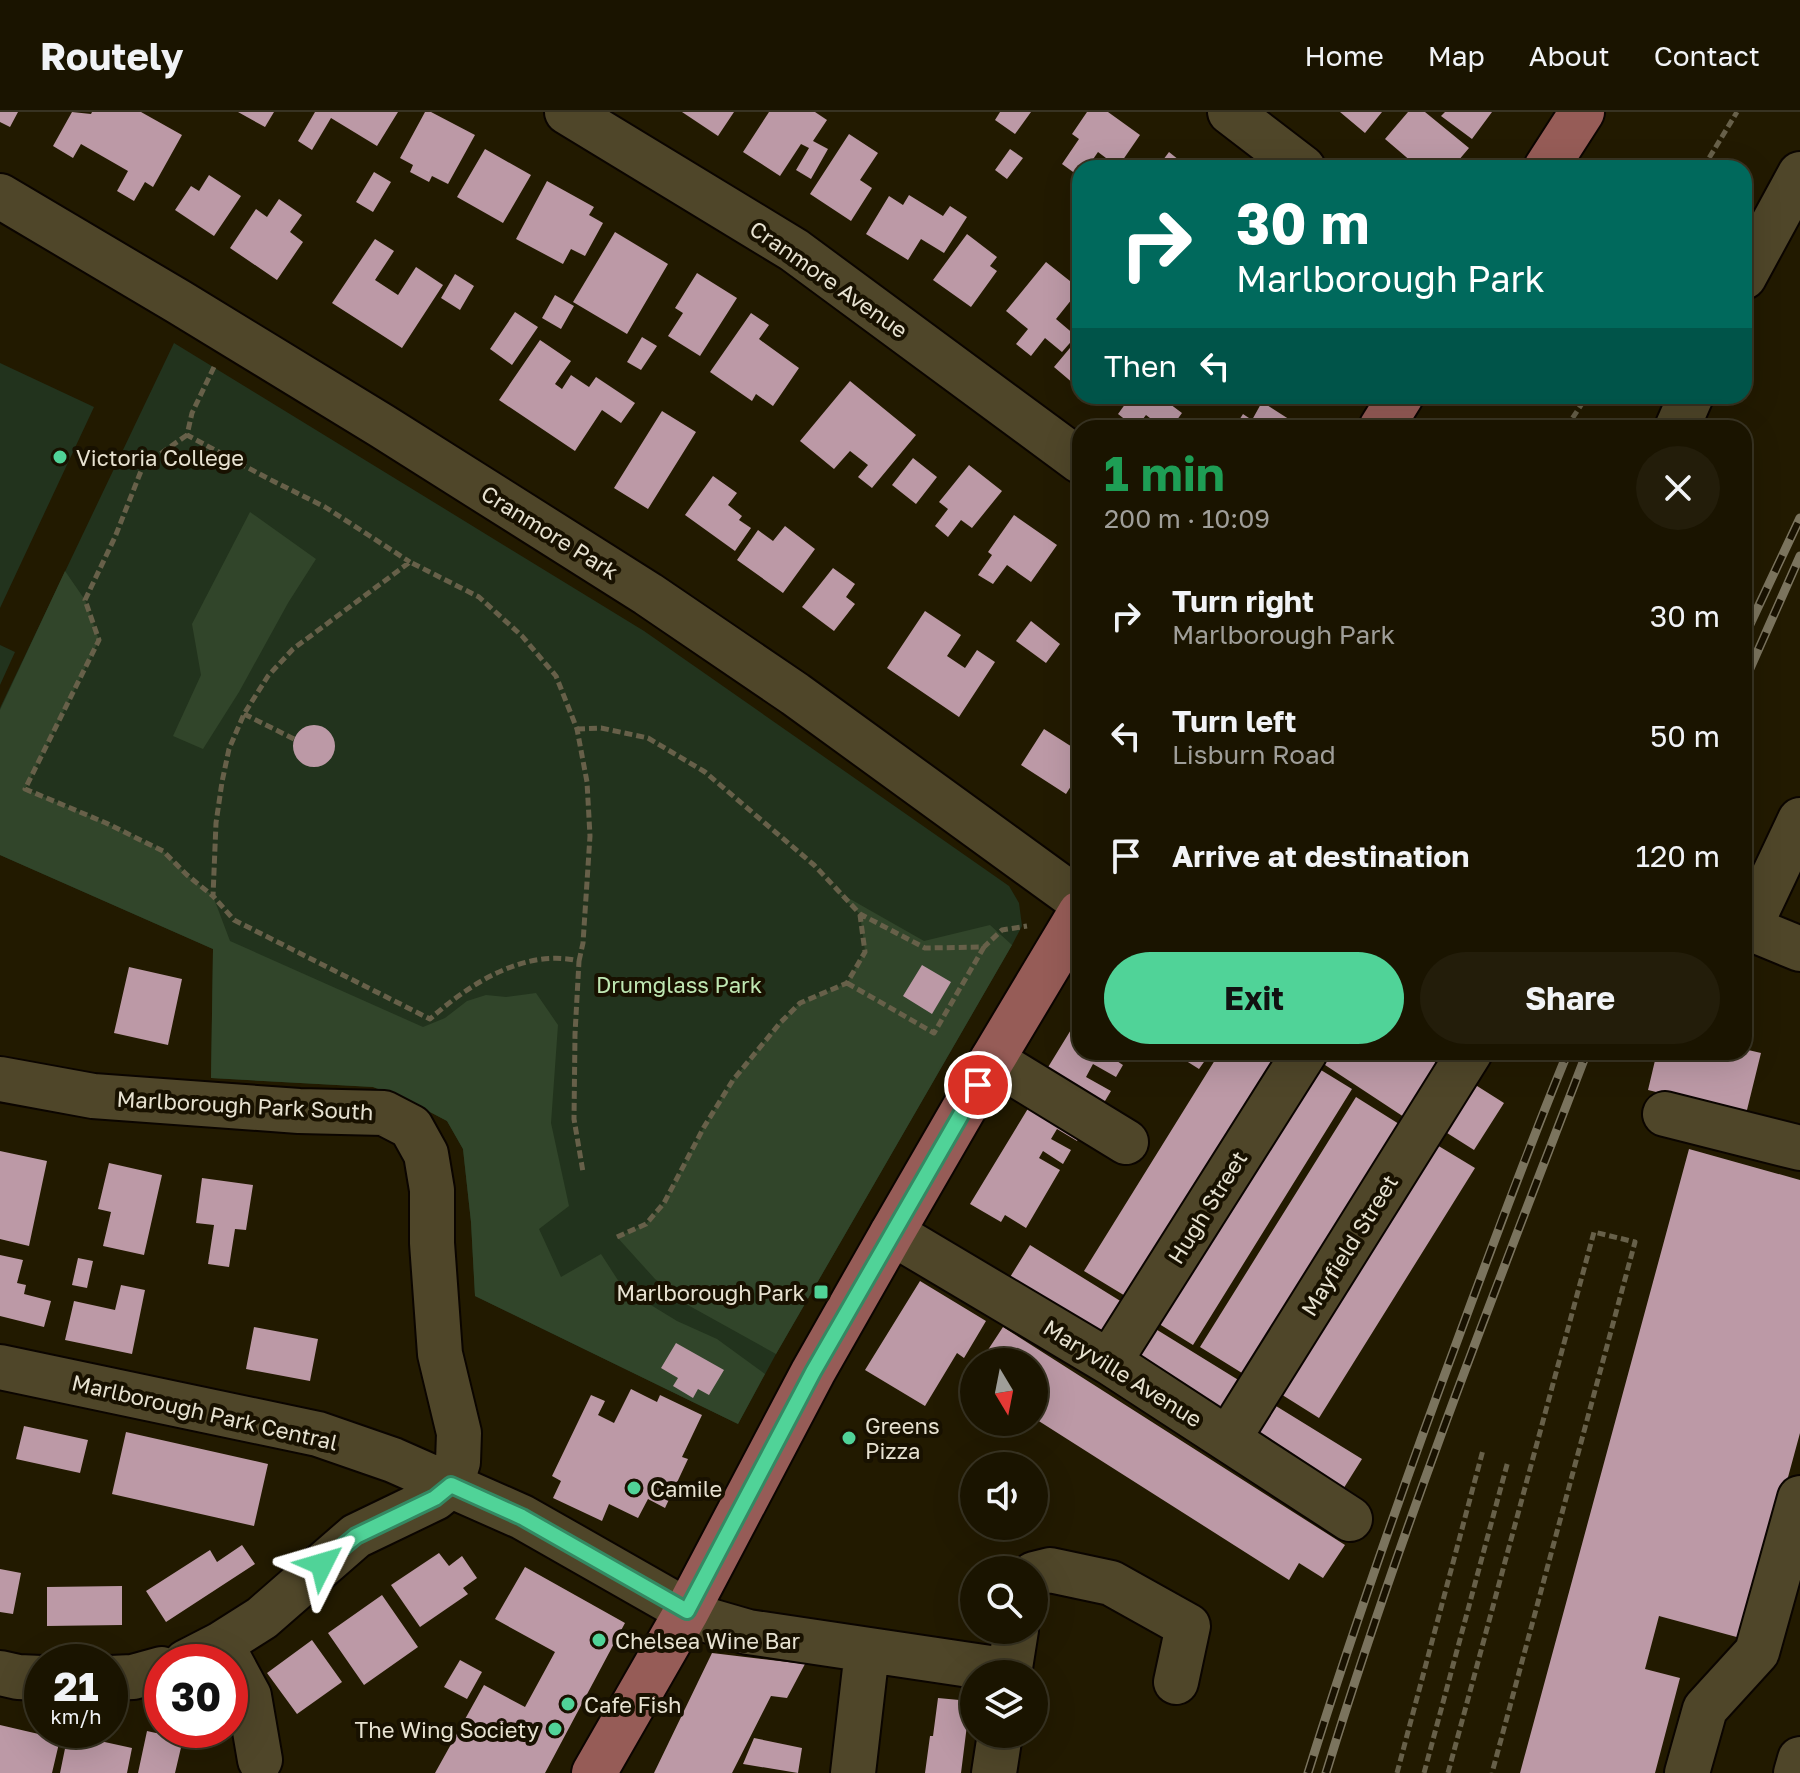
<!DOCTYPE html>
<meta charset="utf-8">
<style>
body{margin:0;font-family:"Golos Text",sans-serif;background:#231d0a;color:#f1f3f6;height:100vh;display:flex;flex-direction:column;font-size:30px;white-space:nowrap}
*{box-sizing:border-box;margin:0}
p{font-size:26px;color:#9f9e99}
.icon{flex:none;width:44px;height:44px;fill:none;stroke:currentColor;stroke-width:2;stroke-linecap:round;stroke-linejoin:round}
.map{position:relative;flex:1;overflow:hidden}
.details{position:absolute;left:1072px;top:308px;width:680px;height:640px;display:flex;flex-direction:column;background:#1a1400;border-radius:24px;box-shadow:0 8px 32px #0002,0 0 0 2px #383322}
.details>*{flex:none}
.guide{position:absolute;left:1072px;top:48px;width:680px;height:244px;border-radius:24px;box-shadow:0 8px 32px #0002,0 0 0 2px #383322;background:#00695c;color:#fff;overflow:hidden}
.needle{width:52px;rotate:170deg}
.fabs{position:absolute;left:960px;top:1236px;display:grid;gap:16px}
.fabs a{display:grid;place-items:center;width:88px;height:88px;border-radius:50%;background:#1a1400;box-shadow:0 8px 32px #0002,0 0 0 2px #383322;font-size:40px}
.speed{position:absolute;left:24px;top:1532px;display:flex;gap:16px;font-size:40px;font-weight:700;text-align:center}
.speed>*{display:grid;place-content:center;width:104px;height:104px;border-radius:50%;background:#1a1400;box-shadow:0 8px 32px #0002,0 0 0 2px #383322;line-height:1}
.speed small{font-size:20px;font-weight:400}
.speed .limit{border:12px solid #d22;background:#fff;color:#111}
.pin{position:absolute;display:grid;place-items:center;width:68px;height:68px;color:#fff;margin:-34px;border:4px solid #fff;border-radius:50%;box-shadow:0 2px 8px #0007}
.me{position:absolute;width:88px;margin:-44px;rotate:50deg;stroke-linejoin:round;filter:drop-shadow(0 0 6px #0008)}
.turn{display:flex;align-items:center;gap:28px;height:168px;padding:0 32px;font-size:36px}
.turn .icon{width:104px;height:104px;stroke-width:2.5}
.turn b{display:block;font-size:56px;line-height:68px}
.then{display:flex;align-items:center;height:76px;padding:0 32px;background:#0003;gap:16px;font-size:30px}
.round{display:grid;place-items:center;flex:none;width:84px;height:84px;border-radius:42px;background:#231d0a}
.head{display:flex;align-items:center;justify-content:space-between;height:136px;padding:0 32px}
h1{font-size:48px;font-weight:700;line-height:60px;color:#1e9e55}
.cta{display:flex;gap:16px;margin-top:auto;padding:16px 32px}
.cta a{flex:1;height:92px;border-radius:48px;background:#50d398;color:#111;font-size:32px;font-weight:700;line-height:92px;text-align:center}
.cta a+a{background:#231d0a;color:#f1f3f6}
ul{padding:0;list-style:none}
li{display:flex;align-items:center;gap:24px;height:120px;padding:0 32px}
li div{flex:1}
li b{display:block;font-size:30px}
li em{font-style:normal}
header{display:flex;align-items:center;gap:48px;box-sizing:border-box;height:112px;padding:0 40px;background:#1a1400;border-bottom:2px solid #383322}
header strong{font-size:38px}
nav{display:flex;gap:44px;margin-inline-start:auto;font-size:28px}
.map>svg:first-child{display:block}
</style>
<header>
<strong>Routely</strong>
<nav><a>Home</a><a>Map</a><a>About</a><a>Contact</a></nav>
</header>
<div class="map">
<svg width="1800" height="1661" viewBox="0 0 1800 1661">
<rect width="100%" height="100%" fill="#221a00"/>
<path fill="#22331d" d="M174 231 644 519 1009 774 1019 791 1022 814 1012 833 776 1242 738 1312 475 1184 471 1110 463 1037 447 1009 411 990 373 975 211 966 213 837 0 743V596Z
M0 251 94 295 0 496Z
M0 533 15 540 0 573Z"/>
<path fill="#31452a" d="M250 400 316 447 288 491 239 580 203 637 173 624 201 563 192 512Z
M65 459 85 488 99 528 25 677 106 711 163 739 187 763 213 784 230 829 423 915 445 906 467 889 486 883 506 885 536 881 558 913 551 1011 569 1094 539 1117 561 1165 601 1142 623 1176 677 1209 717 1227 765 1262 738 1312 475 1184 471 1110 463 1037 447 1009 411 990 373 975 211 966 213 837 0 743V598Z
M836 779 924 829 990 813 1012 833 776 1242 686 1192 655 1167 617 1125 646 1112 664 1091 704 1015 733 968 780 911 800 891 847 871 865 839 860 802Z"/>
<path fill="#bc99a6" d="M0 0H18L10 15 0 10Z
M72 0 91 2 92 0H141L182 23 153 75 145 70 134 89 117 79 128 59 81 32 73 46 53 34Z
M238 0H274L265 15Z
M315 0H398L377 34 331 6 312 38 298 29Z
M425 0H431L475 23 448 72 432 64 429 70 410 60 413 53 400 46Z
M682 0H734L718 24Z
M769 0H815L827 8 813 29 828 37 811 67 796 58 809 36 801 32 780 64 743 40Z
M1000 0H1031L1015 22 995 8Z
M1087 0H1108L1140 23 1118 55 1098 40 1087 56H1080V65L1062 52 1079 27 1072 22Z
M1340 0H1382L1365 21Z
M1408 0H1425L1469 36 1452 56H1419L1385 27Z
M1445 0H1492L1472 27 1441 4Z
M849 22 878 41 860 68 872 76 851 109 810 82Z
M485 37 531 63 503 111 457 85Z
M1010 37 1023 46 1007 67 995 58Z
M1169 40 1189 56H1157Z
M374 60 391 70 373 100 356 90Z
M209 63 241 84 214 124 175 98 191 74 199 79Z
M547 69 594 95 589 103 603 111 585 144 571 137 563 152 516 127Z
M909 83 943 104 950 94 967 105 944 141 921 127 908 148 866 122 889 84 903 93Z
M279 87 302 103 290 120 303 130 277 168 230 136 256 97 267 105Z
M615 120 668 152 627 222 573 190Z
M967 122 997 145 990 154 997 159 971 195 933 168Z
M375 127 394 139 375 168 398 183 416 155 443 173 402 236 332 191Z
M1046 150 1080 177 1056 207 1076 224 1062 240 1045 226 1031 244 1016 232 1028 217 1006 199Z
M697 161 737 186 700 244 668 224 683 201 675 196Z
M455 162 474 174 460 198 441 186Z
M555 183 574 194 561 217 542 206Z
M515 200 538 215 512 253 490 237Z
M751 201 769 213 759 227 799 256 773 294 756 282 752 289 710 260Z
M1080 224V264L1074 272 1054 255Z
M642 225 657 234 641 258 627 250Z
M540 228 571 249 555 272 562 277 571 263 589 275 596 265 635 291 621 311 602 298 575 339 499 288Z
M850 269 916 323 872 376 858 365 868 353 850 339 834 357 800 329Z
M1131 284H1176L1170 292 1182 301 1171 316H1163L1146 303 1136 316 1118 302Z
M1262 290 1295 311 1291 316H1234L1243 302 1252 308Z
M662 299 696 320 648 397 614 376Z
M913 346 937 365 916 392 892 373Z
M969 353 1002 379 972 416 961 408 948 425 935 414 948 397 939 390Z
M713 364 737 381 728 393 742 404 739 408 751 416 735 439 685 403Z
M1014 403 1057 433 1031 470 1007 453 993 472 978 463 992 443 988 440Z
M785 414 815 437 783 481 737 448 758 418 773 429Z
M833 456 855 472 846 485 855 492 834 519 802 495Z
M1080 477V500L1074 493 1073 487 1075 482Z
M925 499 961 523 947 544 965 556 977 538 995 550 959 605 887 556Z
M1031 509 1060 532 1046 551 1016 529Z
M1080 588V608L1071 602Z
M293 634a21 21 0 1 1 42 0a21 21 0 1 1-42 0Z
M1044 617 1080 640V660L1066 682 1021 653Z
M922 853 951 870 932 902 903 884Z
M129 855 182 867 168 933 114 921Z
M1080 903V940H1103L1123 953 1116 965 1093 952 1086 965 1111 979 1096 1004 1039 970Z
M1744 937 1761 941 1746 1002 1648 978 1657 940H1744Z
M1172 940H1211L1199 957Z
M1220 940H1279L1127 1185 1084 1159Z
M1325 940H1419L1439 953 1404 1005 1319 949Z
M1316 955 1352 977 1193 1233 1156 1210Z
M1466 967 1504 991 1474 1038 1436 1014Z
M1035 985 1086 1015 1077 1029 1057 1017 1051 1027 1071 1038 1063 1052 1043 1039 1039 1046 1060 1058 1026 1116 1005 1103 1001 1110 970 1092Z
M1356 985 1399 1012 1242 1261 1200 1235Z
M1432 1030 1475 1056 1319 1306 1276 1279Z
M1689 1037 1800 1068V1321L1744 1527 1659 1504 1645 1557 1680 1566 1655 1661H1520Z
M0 1039 47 1049 29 1134 0 1127Z
M109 1051 162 1063 144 1143 103 1134 111 1100 98 1097Z
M202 1066 253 1073 246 1118 235 1117 229 1155 208 1152 214 1113 196 1111Z
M1030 1133 1122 1190 1098 1227 1007 1170Z
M0 1143 23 1148 17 1171 26 1173 24 1182 51 1189 44 1215 0 1204Z
M78 1146 93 1149 87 1176 72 1173Z
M920 1169 986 1209 964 1246 957 1241 925 1294 865 1258Z
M121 1173 145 1178 132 1242 65 1228 74 1189 115 1198Z
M254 1215 318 1227 310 1269 246 1257Z
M1003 1215 1345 1433 1323 1466 1299 1451 1289 1468 1034 1306V1250H980Z
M1154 1216 1240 1269 1218 1304 1132 1251Z
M676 1231 724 1258 709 1283 698 1277 693 1286 673 1274 678 1266 661 1256Z
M631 1277 657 1290 660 1283 702 1303 682 1345 688 1347 665 1396 648 1387 638 1406 609 1392 602 1409 553 1386 561 1369 552 1364 591 1283 605 1289 598 1303 614 1311Z
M1276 1294 1362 1347 1340 1382 1254 1329Z
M24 1314 88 1328 80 1361 16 1347Z
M126 1320 268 1352 254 1414 112 1382Z
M242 1433 255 1452 166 1510 146 1479 210 1438 217 1450Z
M439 1441 449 1454 462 1444 477 1466 463 1476 468 1482 420 1515 391 1473Z
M525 1455 625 1511 545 1661H435L484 1573 525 1595 555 1540 495 1507Z
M0 1457 21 1461 13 1502 0 1500Z
M122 1474V1513L47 1514V1475Z
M382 1483 418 1535 364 1573 328 1521Z
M312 1528 342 1570 297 1602 267 1561Z
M712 1541 805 1552 787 1586 771 1584 732 1661H654Z
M460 1548 482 1560 467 1587 444 1575Z
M938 1586 970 1589 961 1661H925L930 1624H933Z
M0 1613 60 1627 52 1661H0Z
M147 1619 183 1627 175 1661H138Z
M68 1622 132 1636 127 1661H60Z
M754 1626 802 1636 798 1661 743 1652Z"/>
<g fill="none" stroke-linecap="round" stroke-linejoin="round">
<g stroke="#0b0500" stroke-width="48">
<path id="minor" d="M567 0 794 138 1080 349
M1230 0 1303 56
M0 84 179 190 382 314 648 482 795 582 1080 789
M1744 165 1800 62
M1677 316 1691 284
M1800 708 1749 816 1800 837
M992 948 1126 1030
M0 967 93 984 299 999 384 1001 411 1015 426 1042 432 1078V1131L440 1242 459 1321 458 1350 451 1373
M1665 1002 1800 1036
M892 1121 1109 1250 1350 1407
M1109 1250 1305 940
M0 1255 318 1322 393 1348 522 1405 687 1499 710 1509 748 1520 1010 1559
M1228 1327 1470 940
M1034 1462 1050 1458 1111 1471 1188 1514 1176 1570
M221 1532 249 1584 260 1648
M186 1550 221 1532 262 1506 356 1424 435 1386 451 1373
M0 1561 18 1565 42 1566
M1009 1562 1016 1518
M110 1566 133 1565 162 1557
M853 1661 867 1539
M994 1661 1000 1622
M1687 1661 1705 1597 1757 1540 1800 1386
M1796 1661 1800 1647"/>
</g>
<g stroke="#0b0500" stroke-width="48">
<path id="major" d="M1546 56 1582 0
M1381 316 1401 284
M594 1661 687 1499 813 1260 892 1121 992 948 1080 801"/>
</g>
<path stroke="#676049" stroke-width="5" stroke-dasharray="8 4" stroke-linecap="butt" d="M1703 56 1737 0
M214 255 192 301 187 323 267 366 325 395 410 450
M1566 316 1587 284
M187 323 143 354 115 425 85 488 99 528 25 677 106 711 163 739 187 763 213 784
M244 602 294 627
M577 617 601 616 648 626 705 660 814 753 860 802 925 836 984 835 1002 818 1027 814
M579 849 583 831 590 724 587 670 577 617 556 564 522 524 479 485 410 450 293 537 268 564 244 602 229 637 222 670 216 711 213 784 234 808 430 907C469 872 525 836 579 849L575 922 574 1007 583 1060
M847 871 934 921 984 835
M617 1125 646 1112 664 1091 704 1015 733 968 780 911 800 891 847 871 865 840 860 803
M1397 1661 1483 1338
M1424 1661 1508 1349
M1448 1661 1594 1120 1635 1130 1492 1661"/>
<use href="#minor" stroke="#4f4629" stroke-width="44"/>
<use href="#major" stroke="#965c57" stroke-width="44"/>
<g stroke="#7b745e" stroke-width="9">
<path id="rail" d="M1744 525 1800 406
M1744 570 1800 444
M1308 1661C1354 1514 1405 1369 1459 1224 1494 1129 1529 1034 1568 940
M1326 1661C1401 1417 1495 1178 1587 940"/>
</g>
<use href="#rail" stroke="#181100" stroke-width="6" stroke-dasharray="18" stroke-linecap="butt"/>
</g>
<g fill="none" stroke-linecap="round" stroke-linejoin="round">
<g stroke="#348963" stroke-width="20">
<path id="route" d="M322 1452 356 1424 435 1386 451 1373 522 1405 687 1499 813 1260 978 973"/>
</g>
<use href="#route" stroke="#50d398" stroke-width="14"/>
</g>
<g fill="#50d398" stroke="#181100" stroke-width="3">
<circle cx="60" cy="345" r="8"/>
<rect x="813" y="1172" width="16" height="16" rx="4"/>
<circle cx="849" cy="1326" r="8"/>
<circle cx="634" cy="1376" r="8"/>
<circle cx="599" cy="1528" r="8"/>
<circle cx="568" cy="1592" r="8"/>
<circle cx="555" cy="1617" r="8"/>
</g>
<g text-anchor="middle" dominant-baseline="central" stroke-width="8" stroke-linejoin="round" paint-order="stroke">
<g font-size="22" fill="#e7e2d1" stroke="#181100">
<text transform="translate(829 167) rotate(35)">Cranmore Avenue</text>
<text transform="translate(550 420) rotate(32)">Cranmore Park</text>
<text transform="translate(245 993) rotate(3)">Marlborough Park South</text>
<text transform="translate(1207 1095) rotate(-58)">Hugh Street</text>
<text transform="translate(1349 1133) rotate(-58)">Mayfield Street</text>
<text transform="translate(1123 1261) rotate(32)">Maryville Avenue</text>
<text transform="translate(205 1300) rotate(13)">Marlborough Park Central</text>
</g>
<g font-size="22" fill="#e7e2d1" stroke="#181100" text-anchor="start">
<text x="76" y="345">Victoria College</text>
<text x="805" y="1180" text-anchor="end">Marlborough Park</text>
<text x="865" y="1313">Greens<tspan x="865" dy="25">Pizza</tspan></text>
<text x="650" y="1376">Camile</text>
<text x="615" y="1528">Chelsea Wine Bar</text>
<text x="584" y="1592">Cafe Fish</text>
<text x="539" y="1617" text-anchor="end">The Wing Society</text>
</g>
<g font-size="22" fill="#c0e8b3" stroke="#181100">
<text x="679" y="872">Drumglass Park</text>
</g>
</g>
</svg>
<div class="fabs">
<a><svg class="needle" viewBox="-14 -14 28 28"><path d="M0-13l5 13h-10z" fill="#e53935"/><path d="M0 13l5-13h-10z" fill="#9f9e99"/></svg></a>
<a><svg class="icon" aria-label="sound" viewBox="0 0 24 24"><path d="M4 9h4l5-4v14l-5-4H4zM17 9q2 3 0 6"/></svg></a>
<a><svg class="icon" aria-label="search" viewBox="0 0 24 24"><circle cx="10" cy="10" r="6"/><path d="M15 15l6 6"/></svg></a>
<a><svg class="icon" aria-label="layers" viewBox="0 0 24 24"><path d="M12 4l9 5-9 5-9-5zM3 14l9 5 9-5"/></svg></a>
</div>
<div class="speed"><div>21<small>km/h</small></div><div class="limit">30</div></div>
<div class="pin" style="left:978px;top:973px;background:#d93025"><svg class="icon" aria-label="arrive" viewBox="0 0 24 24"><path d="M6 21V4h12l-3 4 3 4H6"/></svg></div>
<svg class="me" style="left:322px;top:1452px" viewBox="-20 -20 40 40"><path d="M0-17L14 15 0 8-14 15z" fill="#50d398" stroke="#fff" stroke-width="4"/></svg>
<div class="guide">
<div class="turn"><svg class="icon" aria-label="right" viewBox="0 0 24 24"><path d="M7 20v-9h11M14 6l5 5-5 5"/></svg><div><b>30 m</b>Marlborough Park</div></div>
<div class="then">Then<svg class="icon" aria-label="left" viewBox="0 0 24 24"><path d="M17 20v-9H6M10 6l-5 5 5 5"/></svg></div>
</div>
<section class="details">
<div class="head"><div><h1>1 min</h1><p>200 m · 10:09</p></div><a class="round"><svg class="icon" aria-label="close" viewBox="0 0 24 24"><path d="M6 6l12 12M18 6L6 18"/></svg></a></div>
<ul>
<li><svg class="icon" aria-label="right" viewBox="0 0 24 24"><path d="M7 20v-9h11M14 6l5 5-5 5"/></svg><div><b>Turn right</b><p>Marlborough Park</p></div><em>30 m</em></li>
<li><svg class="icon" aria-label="left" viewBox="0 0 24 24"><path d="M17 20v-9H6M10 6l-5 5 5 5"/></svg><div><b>Turn left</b><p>Lisburn Road</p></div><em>50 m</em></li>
<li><svg class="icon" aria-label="arrive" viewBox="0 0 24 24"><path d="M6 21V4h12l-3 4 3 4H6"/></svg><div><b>Arrive at destination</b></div><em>120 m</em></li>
</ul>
<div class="cta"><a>Exit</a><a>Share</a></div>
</section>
</div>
